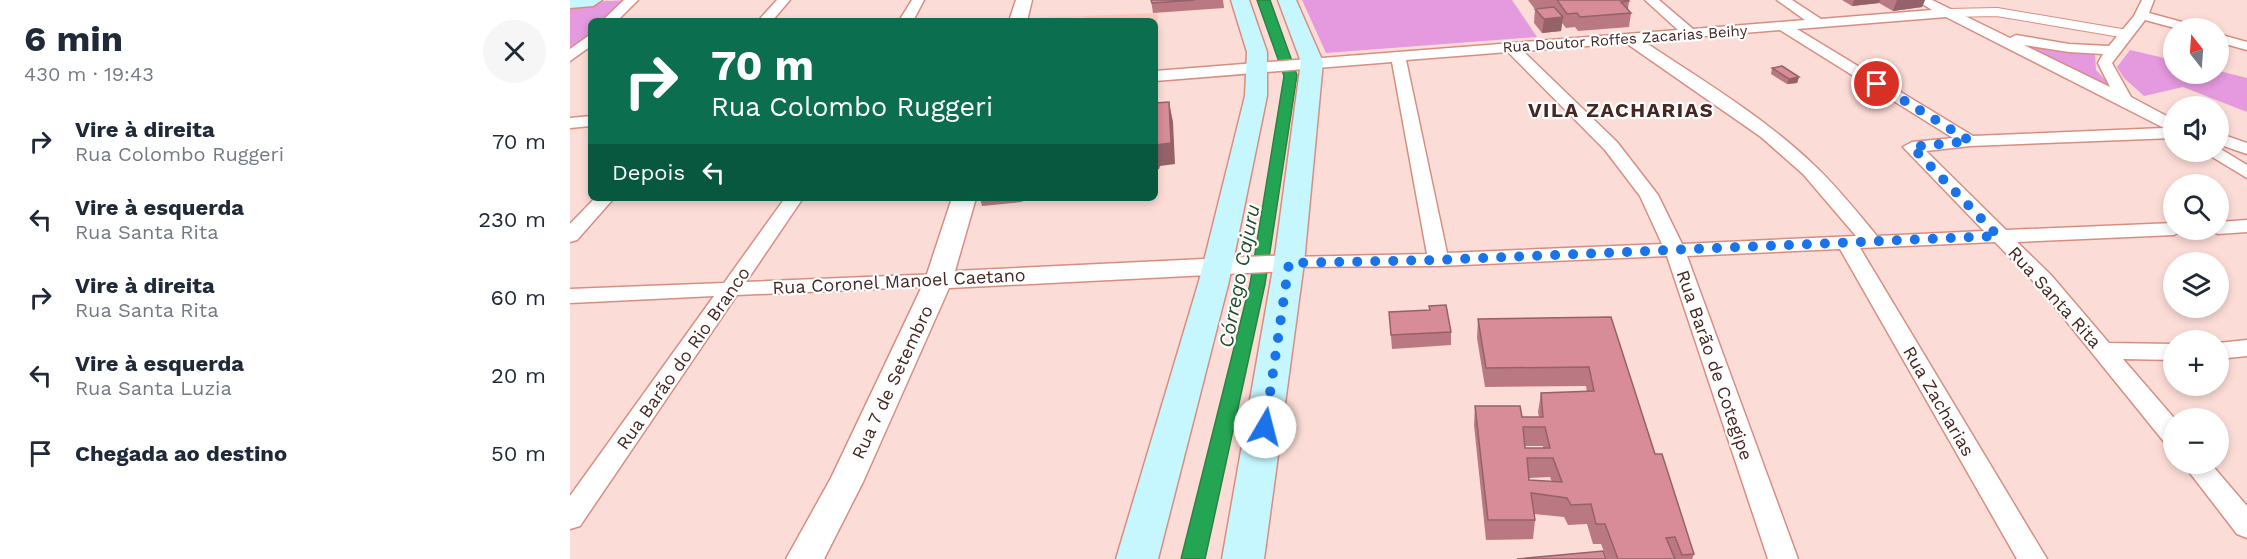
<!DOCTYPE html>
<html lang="pt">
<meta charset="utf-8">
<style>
body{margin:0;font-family:"Work Sans",sans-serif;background:#f6f6f7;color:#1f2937;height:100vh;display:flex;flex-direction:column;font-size:22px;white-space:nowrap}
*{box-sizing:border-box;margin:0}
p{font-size:20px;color:#747a83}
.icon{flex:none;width:33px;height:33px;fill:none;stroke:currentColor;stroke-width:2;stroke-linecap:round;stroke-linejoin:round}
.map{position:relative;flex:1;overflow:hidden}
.drawer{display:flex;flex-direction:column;background:#fff;width:570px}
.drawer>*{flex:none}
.top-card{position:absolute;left:18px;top:18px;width:570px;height:183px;border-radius:9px;box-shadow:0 3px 9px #0003;background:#0b6e4f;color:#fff;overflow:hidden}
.needle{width:39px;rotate:343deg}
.fabs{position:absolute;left:1593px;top:18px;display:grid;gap:12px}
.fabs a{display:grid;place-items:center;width:66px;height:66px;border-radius:50%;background:#fff;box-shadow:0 3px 9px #0003;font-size:30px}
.pin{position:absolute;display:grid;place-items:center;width:51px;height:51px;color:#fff;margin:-26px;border:3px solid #fff;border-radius:50%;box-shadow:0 2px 6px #0007}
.me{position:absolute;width:66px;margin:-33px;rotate:8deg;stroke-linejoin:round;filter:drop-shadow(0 0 4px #0008)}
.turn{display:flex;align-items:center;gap:21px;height:126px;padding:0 24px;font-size:27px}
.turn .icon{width:78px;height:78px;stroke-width:2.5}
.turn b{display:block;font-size:42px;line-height:51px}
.then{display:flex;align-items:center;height:57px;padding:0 24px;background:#0003;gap:12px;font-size:22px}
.round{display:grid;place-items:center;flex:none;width:63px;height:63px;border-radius:32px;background:#f6f6f7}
.headline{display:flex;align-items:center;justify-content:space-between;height:102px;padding:0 24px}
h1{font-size:36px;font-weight:700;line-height:45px}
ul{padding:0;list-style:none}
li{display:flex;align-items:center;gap:18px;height:78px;padding:0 24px}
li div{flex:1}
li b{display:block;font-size:22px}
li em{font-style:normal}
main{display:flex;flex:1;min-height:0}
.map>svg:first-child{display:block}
</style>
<main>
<section class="drawer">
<div class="headline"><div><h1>6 min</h1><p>430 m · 19:43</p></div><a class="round"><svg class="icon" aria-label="close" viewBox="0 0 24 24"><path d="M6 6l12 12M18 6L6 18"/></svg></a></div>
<ul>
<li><svg class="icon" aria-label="right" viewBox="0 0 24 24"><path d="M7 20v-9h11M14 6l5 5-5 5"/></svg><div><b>Vire à direita</b><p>Rua Colombo Ruggeri</p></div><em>70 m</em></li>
<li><svg class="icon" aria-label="left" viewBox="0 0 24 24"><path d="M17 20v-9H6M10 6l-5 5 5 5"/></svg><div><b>Vire à esquerda</b><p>Rua Santa Rita</p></div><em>230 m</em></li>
<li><svg class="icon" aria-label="right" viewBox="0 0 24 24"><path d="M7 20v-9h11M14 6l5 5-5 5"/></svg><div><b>Vire à direita</b><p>Rua Santa Rita</p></div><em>60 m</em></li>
<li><svg class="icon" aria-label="left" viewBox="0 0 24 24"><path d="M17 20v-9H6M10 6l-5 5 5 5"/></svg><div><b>Vire à esquerda</b><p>Rua Santa Luzia</p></div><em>20 m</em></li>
<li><svg class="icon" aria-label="arrive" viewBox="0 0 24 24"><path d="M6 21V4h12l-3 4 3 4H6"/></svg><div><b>Chegada ao destino</b></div><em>50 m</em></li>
</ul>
</section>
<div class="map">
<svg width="1677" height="559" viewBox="0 0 1677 559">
<rect width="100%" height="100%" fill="#fcdcd6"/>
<path fill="#fec9c0" d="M588 13 585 68V21H512L514 17 467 19 464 21 465 18Z"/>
<path fill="#e599de" d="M58 0 34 21H21V32L0 51V3Z
M732 0H942L967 37 756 53Z
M1454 45 1525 54 1526 70 1542 87Z
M1560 50 1603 60 1604 74H1648L1649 71 1677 78V112L1613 87 1574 96 1554 78 1547 67Z"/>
<path fill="#24a553" stroke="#2e8045" stroke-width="1.5" d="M687 0H700L727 75 695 284 635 559H611L680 284 714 76Z"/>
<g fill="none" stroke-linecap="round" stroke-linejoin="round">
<g stroke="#d78e81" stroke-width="10">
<path id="service" d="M1378 13 1427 12 1557 34"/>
</g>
<g stroke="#d78e81" stroke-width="3">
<path id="minor" d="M54 0H68L47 21H32Z
M207 0H220L202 21H188Z
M342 0H354L343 21H329Z
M1075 0H1089L1123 29 1235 20 1207 0H1222L1251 19 1362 10 1346 0H1362L1440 38 1446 35 1499 44 1539 46 1564 16 1572 0H1584L1579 13 1623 25 1625 28H1605L1575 20 1542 63 1561 97 1604 120V138L1400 146 1356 151 1436 230 1604 223V230H1613L1604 235 1447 242 1481 275 1539 343 1604 344V360L1553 359 1604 418V445L1595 443 1467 285 1425 242 1290 248 1477 559H1447L1270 249 1117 256 1228 559H1198L1097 256 868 266 712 267 709 263 712 259 719 257 857 254 822 62 585 81V71L1108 30ZM1376 17 1594 128 1403 136 1227 29ZM1210 30 1383 138 1342 142 1333 147 1414 231 1307 236C1287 212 1268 188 1245 166 1194 117 1132 80 1073 41ZM1056 43 1191 137 1233 174 1286 236 1112 244 1088 195 1047 142 953 51ZM1454 45 1499 52 1533 54 1528 63 1540 87ZM938 52 1035 150 1070 196 1092 244 877 253 836 60Z
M21 34V46L0 61V49Z
M1648 34 1677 42V50L1648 42Z
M21 116V126L0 128V118Z
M1648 133 1677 143V154L1648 144Z
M1649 148 1677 165V178L1634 152H1648Z
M25 198H44L7 240 0 242V224Z
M215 198H233L176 282 369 274 376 275 380 280 376 285 369 286 167 295 10 526 0 529V496L144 296 0 303V289L154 283Z
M1677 220V232L1648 234 1639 230H1648V222Z
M1677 340V356L1648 359V343Z
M1613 464H1641L1677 506V538L1667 534Z"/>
</g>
<g stroke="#d78e81" stroke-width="3">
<path id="tertiary" d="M446 0H462L457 21H439Z
M382 198H406L385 271 719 255 728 257 732 263 728 269 719 271 379 288 293 482 254 559H216L261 478 355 280Z"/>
</g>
<g stroke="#d78e81" stroke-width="3">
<path id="secondary" d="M0 0H32L23 6 0 8Z
M661 0H679L697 52V96L659 281 588 559H546L629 281 675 96 677 52Z
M708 0H726L753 62 734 263 694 559H652L704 263 731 62Z"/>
</g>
<use href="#service" stroke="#fff" stroke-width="8"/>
<use href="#minor" fill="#fff" fill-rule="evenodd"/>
<use href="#tertiary" fill="#fff" fill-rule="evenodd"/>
<use href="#secondary" fill="#c6f7ff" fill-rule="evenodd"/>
</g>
<path fill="#b97882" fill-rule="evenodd" d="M581 0H653L654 8 583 13Z
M958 0H1058L1059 1 1058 9 1061 13 1059 27 1008 31 1005 27 996 28 992 23 991 31 972 33 964 23 965 9 973 8H964Z
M1272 0H1355L1352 7 1323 11 1309 3 1282 6Z
M1202 68 1229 77 1227 83 1217 84 1201 74Z
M410 198H454L452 202 412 206Z
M859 306 881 332V345L822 349 819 312 859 310Z
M1041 317 1085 454 1124 554 1122 559H1037L1031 544H1023L1017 524 998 525 994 517 964 514 965 520 963 539 916 540 904 425 905 406 952 417H969L968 412 971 393 1017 392 1016 386 915 387 907 338 908 319ZM955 446H973V448H955ZM980 477 982 482 959 480V478Z"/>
<path fill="#96626a" d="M1284 0H1310L1309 3 1282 6Z
M1327 0H1355L1352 7 1323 11Z
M993 17 991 31 972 33 974 19Z
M1229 77 1227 83 1217 84 1219 79Z
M599 102 603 122 605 164 590 166 589 169 585 170V148Z"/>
<path fill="#d78c97" stroke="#96626a" stroke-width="1.5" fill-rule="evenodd" d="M581 0H625L582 3Z
M987 0H1058L1059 1 1051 2 1061 13 1010 17 1007 13 997 14Z
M984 7 993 17 974 19 965 9Z
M1212 66 1229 77 1219 79 1202 68Z
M599 102 601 143 586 145 585 148V103Z
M876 305 881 332 821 335 819 312 860 310 859 306Z
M1041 317 1085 454H1092L1124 554 1112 555 1105 537 1096 538 1105 559H1048L1035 524H1026L1021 504 1001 505 997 498 961 493 965 520H918L905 406H950L952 417H973L971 393 1024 391 1019 367 916 368 908 319ZM953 427H975L980 448H955ZM957 458H983L992 482 959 480Z
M1033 551 1036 559H947Z"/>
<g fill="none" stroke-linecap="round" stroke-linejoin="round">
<path stroke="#1a73e8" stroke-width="10" stroke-dasharray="0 18" d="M695 427 719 263 868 260 1428 236 1342 147 1400 141 1307 84"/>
</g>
<g text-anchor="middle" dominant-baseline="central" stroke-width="4.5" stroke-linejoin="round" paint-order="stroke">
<g font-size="15" fill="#462823" stroke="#fff">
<text transform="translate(1055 39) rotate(-4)">Rua Doutor Roffes Zacarias Beihy</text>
</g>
<g font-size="18" fill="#462823" stroke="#fff">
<text transform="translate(329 281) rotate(-3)">Rua Coronel Manoel Caetano</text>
<text transform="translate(1485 297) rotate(48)">Rua Santa Rita</text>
<text transform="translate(113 358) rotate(-55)">Rua Barão do Rio Branco</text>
<text transform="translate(1145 365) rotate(71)">Rua Barão de Cotegipe</text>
<text transform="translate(322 382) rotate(-65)">Rua 7 de Setembro</text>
<text transform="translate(1369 401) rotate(60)">Rua Zacharias</text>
</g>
<g font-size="20" font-weight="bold" letter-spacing="1.5" fill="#462823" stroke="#fff">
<text x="1051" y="110">VILA ZACHARIAS</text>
</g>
<g font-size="20" font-style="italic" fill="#1f4e2c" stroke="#fff">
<text transform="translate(669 276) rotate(-79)">Córrego Cajuru</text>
</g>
</g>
</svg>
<div class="fabs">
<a><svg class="needle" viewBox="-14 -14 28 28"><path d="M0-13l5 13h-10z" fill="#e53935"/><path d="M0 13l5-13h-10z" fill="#747a83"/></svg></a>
<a><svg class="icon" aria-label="sound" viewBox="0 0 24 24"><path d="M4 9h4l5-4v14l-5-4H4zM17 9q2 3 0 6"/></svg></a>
<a><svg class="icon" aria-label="search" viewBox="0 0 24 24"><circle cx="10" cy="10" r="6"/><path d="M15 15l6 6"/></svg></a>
<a><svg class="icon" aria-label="layers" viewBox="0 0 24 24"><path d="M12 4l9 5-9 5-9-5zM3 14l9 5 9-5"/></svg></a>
<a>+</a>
<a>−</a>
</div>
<div class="pin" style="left:1307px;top:84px;background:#d93025"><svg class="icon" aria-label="arrive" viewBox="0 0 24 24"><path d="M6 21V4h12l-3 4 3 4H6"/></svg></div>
<svg class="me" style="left:695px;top:427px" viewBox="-20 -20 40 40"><circle r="19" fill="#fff"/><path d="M0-13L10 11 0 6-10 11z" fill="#1a73e8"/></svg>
<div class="top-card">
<div class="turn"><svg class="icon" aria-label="right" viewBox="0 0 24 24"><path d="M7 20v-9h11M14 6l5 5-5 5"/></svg><div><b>70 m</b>Rua Colombo Ruggeri</div></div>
<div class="then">Depois<svg class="icon" aria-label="left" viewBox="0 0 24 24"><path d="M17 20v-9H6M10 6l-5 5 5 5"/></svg></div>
</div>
</div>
</main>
